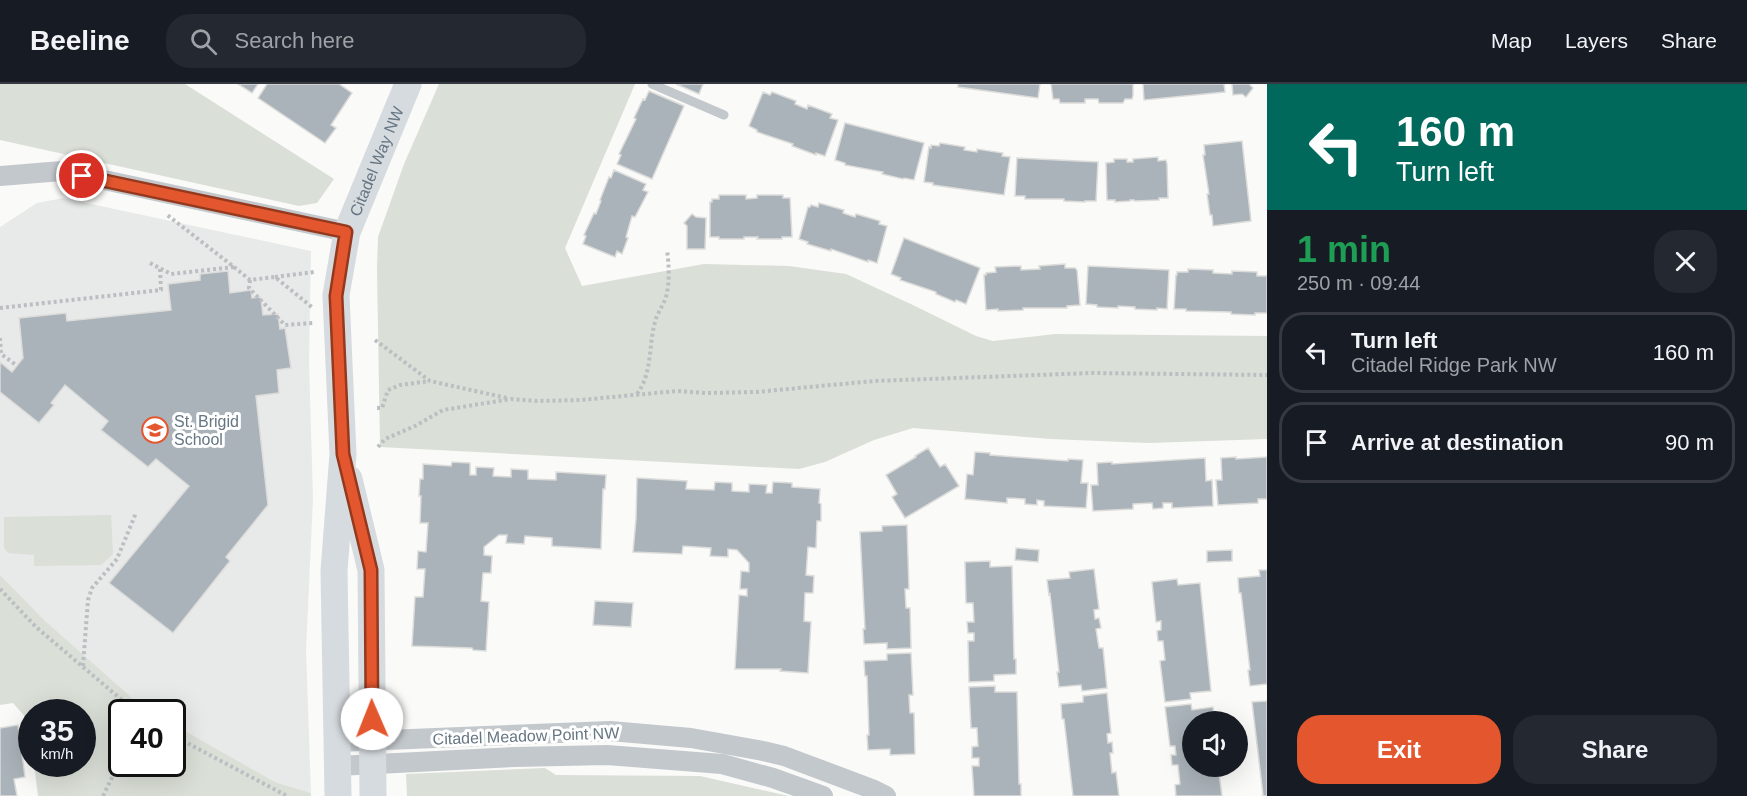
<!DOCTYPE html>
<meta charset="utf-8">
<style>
body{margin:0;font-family:Helvetica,sans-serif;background:#242831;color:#f1f3f6;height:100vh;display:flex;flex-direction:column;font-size:22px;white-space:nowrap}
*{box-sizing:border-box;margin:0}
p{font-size:20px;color:#9ea1a6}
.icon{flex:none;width:33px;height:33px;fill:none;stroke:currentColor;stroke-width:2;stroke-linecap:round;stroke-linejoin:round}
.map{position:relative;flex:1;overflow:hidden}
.panel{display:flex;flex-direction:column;background:#171b24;width:480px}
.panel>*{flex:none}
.top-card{background:#00695c;color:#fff;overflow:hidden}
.tools{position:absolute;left:1182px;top:627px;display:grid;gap:12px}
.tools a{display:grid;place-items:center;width:66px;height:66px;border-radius:50%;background:#171b24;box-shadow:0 6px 24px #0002;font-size:30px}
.speed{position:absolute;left:18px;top:615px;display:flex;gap:12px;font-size:30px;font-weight:700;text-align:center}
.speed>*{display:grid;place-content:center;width:78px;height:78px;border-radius:50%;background:#171b24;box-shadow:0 6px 24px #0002;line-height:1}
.speed small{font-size:15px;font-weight:400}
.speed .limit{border:3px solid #111;border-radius:9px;background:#fff;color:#111}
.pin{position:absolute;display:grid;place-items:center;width:51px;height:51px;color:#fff;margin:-26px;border:3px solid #fff;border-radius:50%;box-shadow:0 2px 6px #0007}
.me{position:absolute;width:66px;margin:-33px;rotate:359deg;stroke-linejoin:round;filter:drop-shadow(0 0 4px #0008)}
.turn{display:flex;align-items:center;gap:21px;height:126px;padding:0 30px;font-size:27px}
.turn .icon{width:78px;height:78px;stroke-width:2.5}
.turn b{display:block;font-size:42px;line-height:51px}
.round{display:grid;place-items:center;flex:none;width:63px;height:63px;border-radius:24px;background:#242831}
.headline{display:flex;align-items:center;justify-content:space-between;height:102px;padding:0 30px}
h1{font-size:36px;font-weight:700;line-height:45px;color:#1e9e55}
.cta{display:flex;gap:12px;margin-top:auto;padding:12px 30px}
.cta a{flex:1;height:69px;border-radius:24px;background:#e4572e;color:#fff;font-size:24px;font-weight:700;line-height:69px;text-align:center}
.cta a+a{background:#242831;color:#f1f3f6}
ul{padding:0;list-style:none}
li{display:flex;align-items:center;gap:18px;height:81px;margin:0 12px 9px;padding:0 18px;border:3px solid #363941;border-radius:24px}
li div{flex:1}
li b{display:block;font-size:22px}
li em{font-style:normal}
header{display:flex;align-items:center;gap:36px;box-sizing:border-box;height:84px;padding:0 30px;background:#171b24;border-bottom:2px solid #363941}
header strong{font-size:28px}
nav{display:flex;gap:33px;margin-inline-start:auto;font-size:21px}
.search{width:420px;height:54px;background:#242831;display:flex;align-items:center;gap:15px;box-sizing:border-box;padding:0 21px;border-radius:24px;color:#9ea1a6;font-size:22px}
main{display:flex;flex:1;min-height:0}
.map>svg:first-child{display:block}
</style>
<header>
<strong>Beeline</strong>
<div class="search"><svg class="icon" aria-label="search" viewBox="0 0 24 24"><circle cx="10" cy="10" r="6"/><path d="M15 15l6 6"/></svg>Search here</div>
<nav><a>Map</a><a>Layers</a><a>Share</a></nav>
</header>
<main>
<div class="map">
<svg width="1267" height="712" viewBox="0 0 1267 712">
<rect width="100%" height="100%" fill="#fafaf8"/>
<path fill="#e8e9e9" d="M63 114 311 167 309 277 313 415 306 566 311 709 275 698 173 640 172 628H153L139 620 38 531 0 491V143L37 119Z"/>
<path fill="#dadfd7" d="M0 0H185L334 95 317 119 299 122 0 56Z
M439 0H635L565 164 582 202 704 180 789 182 846 190 915 222 976 252 993 257 1055 250 1267 252V355L1148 359 1051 355 913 344 874 356 825 378 799 385 380 363 377 185 378 153 404 80Z
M111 431 113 470 101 481 34 482V471L8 469 4 464V433Z
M0 491 44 536 139 620 153 628H122V680H172L173 640 275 698 311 709V712H38L34 680H82V628H32L31 662 28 636 13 619 0 621Z
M545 684 556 691 700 692 789 712H407L406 690Z"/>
<path fill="#aab3b9" stroke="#dcdcda" stroke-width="1.5" d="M238 0H258L252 9Z
M267 0H339L352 9 331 41 336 44 325 59 258 14Z
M676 0H703L699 10Z
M958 0H1040L1038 14 958 3Z
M1051 0H1133V12L1132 15H1125L1123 19H1099L1098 15H1085V19H1060L1059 15H1053Z
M1143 0H1224L1225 8 1144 16Z
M1232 0H1249L1253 4 1246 13 1242 10 1233 11Z
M649 7 684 22 652 95 617 80 621 71 619 70 636 35 634 34 643 15 645 16Z
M763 8 770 11 772 8 796 17 795 20 807 25 808 21 832 30 830 34 838 36 825 72 816 69V71L792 62 793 60 757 48V46L749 42Z
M845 39 924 59 914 96 904 94 903 95 882 90 883 88 845 81V79L835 76Z
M1242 57 1251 137 1213 142 1212 131H1210L1207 110H1209L1203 71H1205L1204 61Z
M940 59 965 63 964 66 977 68V65L1003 69 1002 72 1010 73 1004 111 933 101V99L924 98 929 63 931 64V61L939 62Z
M1158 73V77L1166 76 1167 80 1168 114H1159V116L1135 117 1134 116H1130V117L1115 118V116H1107L1106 79 1114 78V75H1127V78H1133V75Z
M1017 74 1098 78 1096 117H1085V118L1064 117V115H1025V112H1015Z
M614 86 646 100 643 106 648 108 635 133 632 132 626 153 628 154 622 170 617 167 615 173 583 160 586 152 584 151 594 129 596 130 601 117 600 116 609 93 611 94Z
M719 111H746V115L757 114V111H783V114H790L792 153H782V155H757L758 153H744V155H719V153H710V118H712V115H719Z
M819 119 844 126 843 129 855 133 856 130 880 137 879 140 887 142 877 179 868 176V178L831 165V167L807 160 808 158 799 155 808 123H810L811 121 818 123Z
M692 130 696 133 706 134 705 165H687V142L684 139Z
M904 154 980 184 966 220 956 216 955 218 936 210V208L900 196 901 194 891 190Z
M1065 180V184H1075L1077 186 1080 221 1067 222V224H1023V226L998 227V225L986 226 984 191H986V189L996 188 995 183 1021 182V186L1040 185 1039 182Z
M1088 182 1169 186 1167 225 1157 224V226L1135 225V223L1118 222V224L1097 223V221L1086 220Z
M1188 185 1213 186V189L1232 190V187L1257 188V192H1267V229H1255V231L1231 230V228L1186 227V225H1174L1176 191H1177V188H1188Z
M228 187 230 209 251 206 252 214 260 213 261 215 263 231 278 230 280 245 285 244 291 284 277 286 279 309 256 312 268 421 226 473 230 477 173 549 109 499 189 402 156 375 148 383 101 346 108 337 65 301 51 319 54 321 39 339 0 308V278L12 288 23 274 19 234 66 229 67 237 171 226 168 200 200 196V190Z
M928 364 940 383 945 380 959 402 905 434 892 413 897 410 886 391 916 373 915 372Z
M975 368 990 369V371L1068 377V375L1083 376 1081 399H1088L1086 424 1044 422V417L1037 416V421L1025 420V415L1007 414V419L965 415 967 390 973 391Z
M1236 373V375L1267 373V415H1258V419L1218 421 1216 396H1222L1221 374Z
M1205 374 1206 397 1212 396 1213 422 1172 424V419H1163V424L1153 425 1152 419 1133 420V425L1093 427 1091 401H1098L1097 379 1112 378V380Z
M452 378 470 379V391H476V383L494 384 493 392 511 393V385L528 386V395L556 396V388L606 391 605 405H603L601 465 552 462V454L525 452 524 460 506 459 507 451H499L484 463V471L492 472 491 489H483L481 517 489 518 486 567 473 566 472 564 412 562 415 513H423L425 485H417L418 467 426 468 428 439H420L421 412H419L420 395H423V380L451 382Z
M637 394 687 397 686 405 714 406 715 398 732 399V407L749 408V400L767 401 766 409H772L773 398 792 399V403L820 405 819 419 821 420V437H817L816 464 808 463 806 491 814 492 813 509H805L804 537 811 538 808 589 780 587 781 585H735L739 511 747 512V505H740L741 487 749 488V479L737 466 728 465V473L710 472 711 464 683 462 682 470 633 468 636 435Z
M907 441 909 505H905L906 524H910L911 564 887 565V559L864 560 863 545H865L860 448 882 447V442Z
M1016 464 1039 466 1038 478 1015 476Z
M1232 466V477L1207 478V467Z
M990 477V483L1012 482 1014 575H1016V590L994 591V597L969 598 968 557H974V549H968L967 538H974L973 519H966L965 478Z
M1094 485 1099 525 1094 526 1095 535 1099 534 1101 544 1096 545 1099 564H1103L1107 604 1082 607 1081 601 1059 603 1057 588H1059L1050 510 1049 511 1047 496 1070 494 1069 488Z
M1259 486H1267V600L1250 602 1248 586H1250L1241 509H1239L1238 494 1260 492Z
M1177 495 1178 501 1200 499 1211 607 1190 609 1191 615 1165 618 1160 577 1165 576 1163 557H1158L1157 547 1161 546V537L1156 538 1152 498Z
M595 517 633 519 631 543 593 541Z
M911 569 913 611H909L910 629H914L915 670 890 671V665L868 666 867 651H869L867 592H865L864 577 887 576V570Z
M995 602V608H1017L1019 700H1021V712H974L972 682H979V674H972V663L978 662 977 644H971L969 603Z
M1107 609 1111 649 1107 650 1108 659 1112 658 1113 669H1110L1112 689 1116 688 1119 712H1073L1064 635H1062L1061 620 1083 618V612Z
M1267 617V712H1262L1263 711 1252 618Z
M1191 620 1192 626 1213 623 1215 638H1192V682H1218L1222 712H1176L1175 701 1180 700 1178 681H1172L1171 671H1176L1175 662H1170L1165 623Z
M18 641 25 693 14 695 17 712H0V644Z"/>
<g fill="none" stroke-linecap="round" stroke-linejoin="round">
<path stroke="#bbbfc2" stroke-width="4" stroke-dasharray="3 3" stroke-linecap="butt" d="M150 179 171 190 234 183 166 130
M234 183 250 196 275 193 313 224
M275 193 314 188
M250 196 249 204 285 241 313 239
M0 224 161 206 160 185
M0 254 1 270 16 281
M375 256 430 297 507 314
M637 310C653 288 648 263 655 238 657 229 663 222 666 213 670 198 669 181 667 166
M377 324H382L388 306 400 301 430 297
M378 363 385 355 415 342 443 326 511 315 537 317 580 316 677 307 705 309 756 308 874 297 1091 289 1267 291
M0 505 36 543 136 628
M83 582 88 516 92 504 117 475 136 429
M172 651 287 712
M103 712 122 673"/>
<path stroke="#c3c8cc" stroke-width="9" d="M652 0 724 31"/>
<path stroke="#c3c8cc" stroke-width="20" d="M0 92 62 87 347 148
M337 658 610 647 691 654 763 667 784 672 872 705 886 712
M338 682 515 673 607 671 722 680 773 694 823 712"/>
<g stroke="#d6dbdf" stroke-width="27">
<path d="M349 395 371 486 373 712"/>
<path id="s1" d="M338 712 334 487 343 370 336 211 347 148 408 0"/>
</g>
</g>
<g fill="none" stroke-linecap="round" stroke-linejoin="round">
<g stroke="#94391e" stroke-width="15">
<path id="route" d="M82 92 346 148 336 212 343 370 371 486 372 635"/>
</g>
<use href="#route" stroke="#e4572e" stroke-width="10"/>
</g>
<defs>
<g id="school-ring" transform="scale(1.35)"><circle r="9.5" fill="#fff" stroke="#e4572e" stroke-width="1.5"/><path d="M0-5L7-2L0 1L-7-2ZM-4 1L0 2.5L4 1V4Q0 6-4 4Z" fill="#e4572e"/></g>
</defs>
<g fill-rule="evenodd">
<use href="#school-ring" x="155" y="346"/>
</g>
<g text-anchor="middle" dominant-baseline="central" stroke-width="6" stroke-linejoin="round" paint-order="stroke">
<g font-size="16" fill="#657683" stroke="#fff">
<text stroke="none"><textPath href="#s1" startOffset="642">Citadel Way NW</textPath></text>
<text transform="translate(526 652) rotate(-2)">Citadel Meadow Point NW</text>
</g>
<g font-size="16" fill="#657683" stroke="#fff" text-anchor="start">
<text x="174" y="337">St. Brigid<tspan x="174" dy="18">School</tspan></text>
</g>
</g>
</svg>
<div class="tools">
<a><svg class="icon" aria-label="sound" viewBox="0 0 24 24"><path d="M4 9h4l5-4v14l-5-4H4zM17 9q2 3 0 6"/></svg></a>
</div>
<div class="speed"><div>35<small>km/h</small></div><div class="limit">40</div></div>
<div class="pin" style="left:82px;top:92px;background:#d93025"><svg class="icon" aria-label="arrive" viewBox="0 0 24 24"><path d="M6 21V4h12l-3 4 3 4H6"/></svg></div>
<svg class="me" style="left:372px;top:635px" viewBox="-20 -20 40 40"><circle r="19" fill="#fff"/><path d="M0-13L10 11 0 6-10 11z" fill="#e4572e"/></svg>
</div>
<section class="panel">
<div class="top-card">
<div class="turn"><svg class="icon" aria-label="left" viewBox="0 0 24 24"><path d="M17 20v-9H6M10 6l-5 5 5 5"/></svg><div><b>160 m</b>Turn left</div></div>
</div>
<div class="headline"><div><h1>1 min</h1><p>250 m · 09:44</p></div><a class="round"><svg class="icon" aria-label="close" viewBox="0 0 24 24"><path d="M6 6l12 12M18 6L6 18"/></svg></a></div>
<ul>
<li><svg class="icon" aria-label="left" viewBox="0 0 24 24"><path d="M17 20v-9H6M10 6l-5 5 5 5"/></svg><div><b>Turn left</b><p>Citadel Ridge Park NW</p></div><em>160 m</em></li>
<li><svg class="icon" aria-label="arrive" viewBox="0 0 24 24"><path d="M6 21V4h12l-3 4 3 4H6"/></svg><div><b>Arrive at destination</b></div><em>90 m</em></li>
</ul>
<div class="cta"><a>Exit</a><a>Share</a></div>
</section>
</main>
